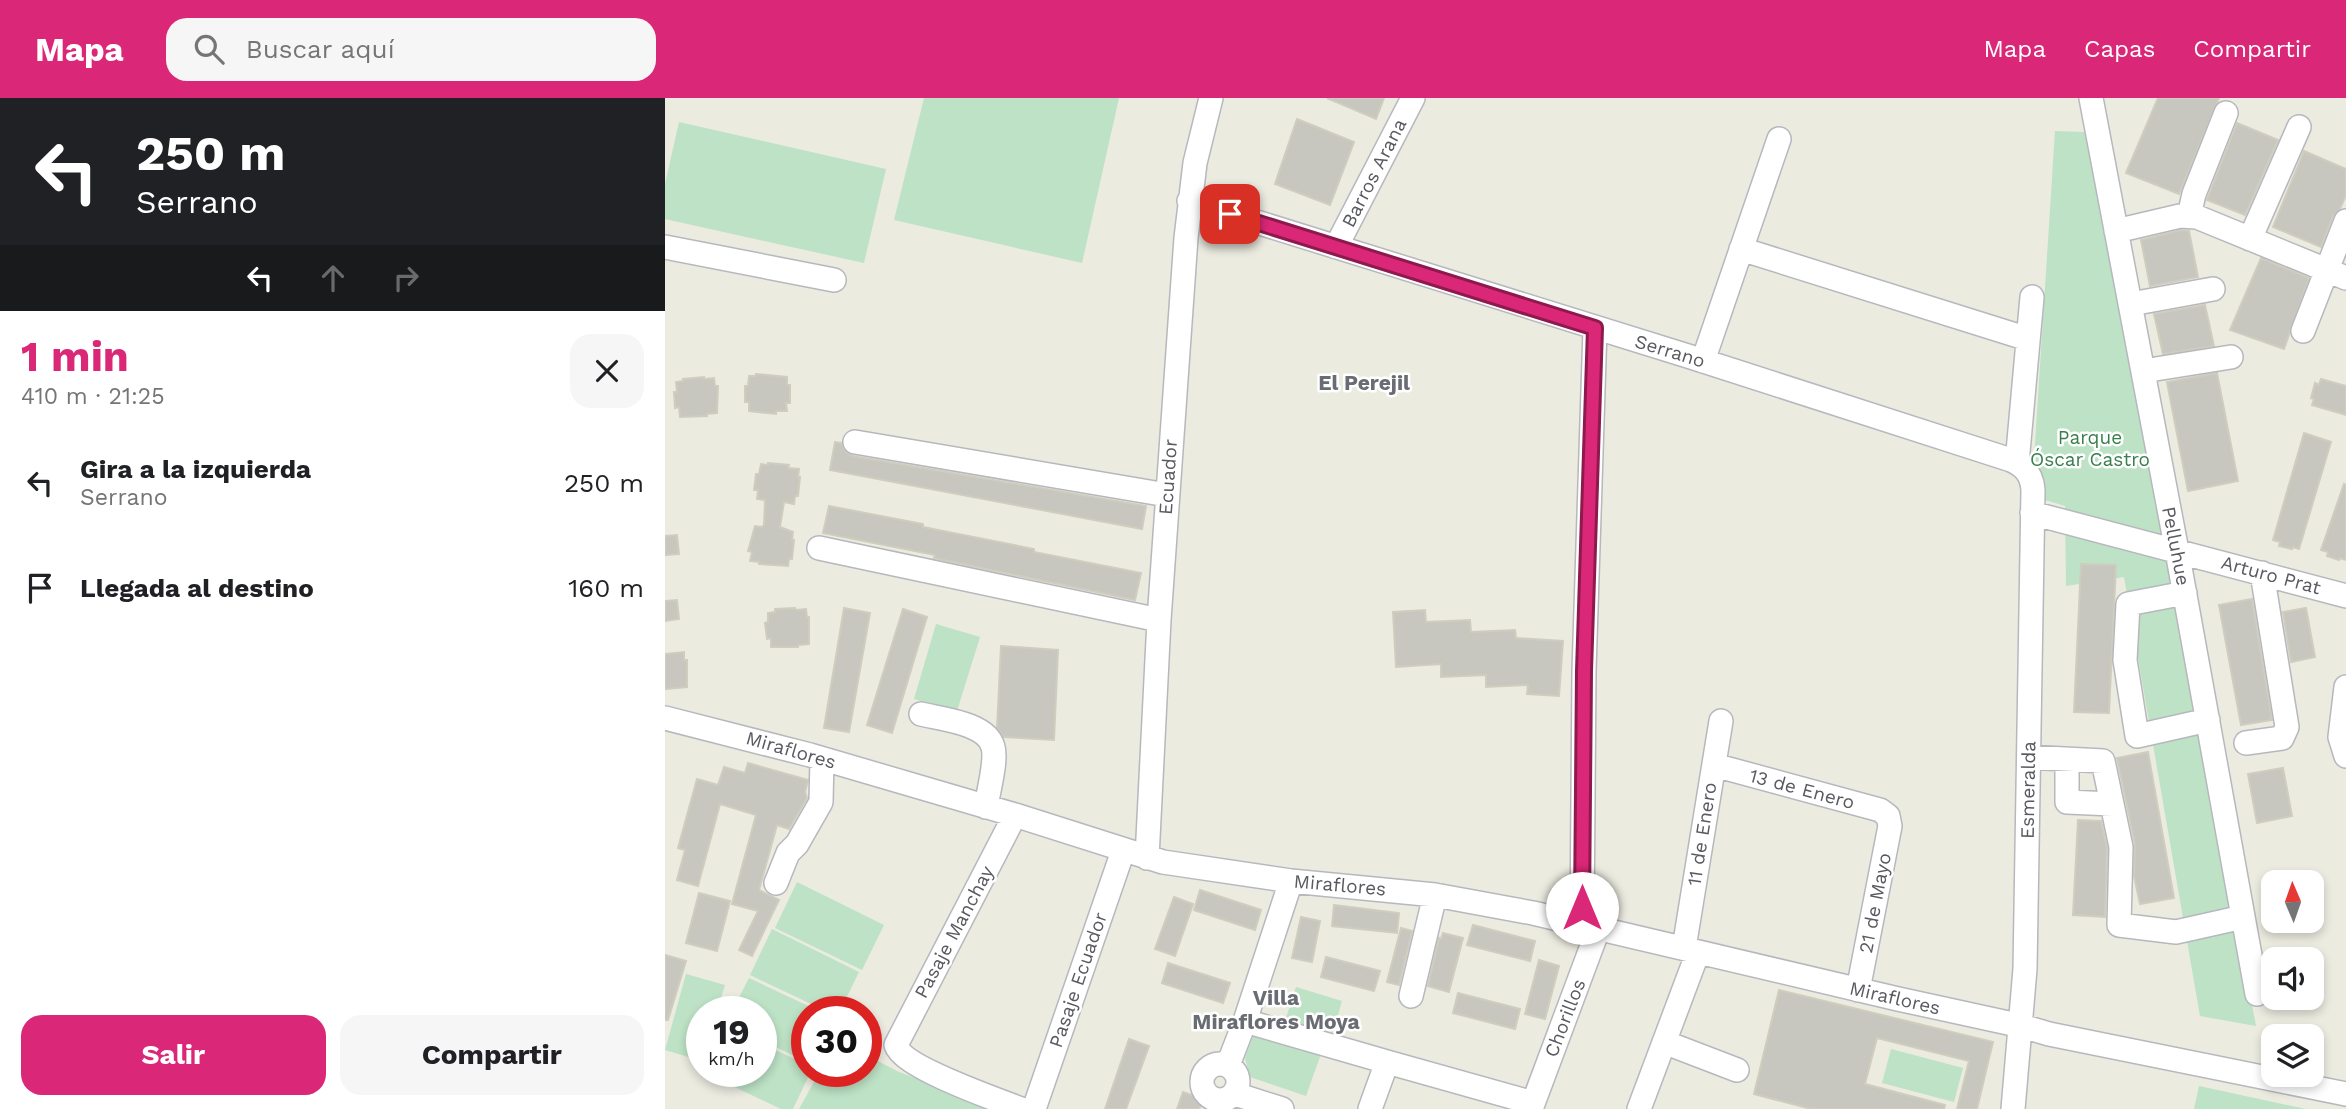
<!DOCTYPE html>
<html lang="es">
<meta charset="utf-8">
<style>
body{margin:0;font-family:"Work Sans",sans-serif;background:#f6f6f6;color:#202124;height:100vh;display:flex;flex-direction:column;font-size:26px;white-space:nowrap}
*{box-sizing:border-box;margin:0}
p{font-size:23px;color:#757577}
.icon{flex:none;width:38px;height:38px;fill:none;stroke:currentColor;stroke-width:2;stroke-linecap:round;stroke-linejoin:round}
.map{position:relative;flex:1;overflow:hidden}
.panel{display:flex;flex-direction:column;background:#fff;width:665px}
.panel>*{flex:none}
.hud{background:#202124;color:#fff;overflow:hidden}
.needle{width:46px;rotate:358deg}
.controls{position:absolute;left:1596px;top:772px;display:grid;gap:14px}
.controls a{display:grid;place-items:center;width:63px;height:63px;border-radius:14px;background:#fff;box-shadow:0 4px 10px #0003;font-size:35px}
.speed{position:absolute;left:21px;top:898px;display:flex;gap:14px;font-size:35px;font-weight:700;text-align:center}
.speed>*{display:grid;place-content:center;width:91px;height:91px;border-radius:50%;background:#fff;box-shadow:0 4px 10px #0003;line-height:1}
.speed small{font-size:18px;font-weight:400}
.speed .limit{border:10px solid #d22;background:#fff;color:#111}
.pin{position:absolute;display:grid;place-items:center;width:60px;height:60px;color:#fff;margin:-30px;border-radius:14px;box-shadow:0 4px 10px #0006}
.me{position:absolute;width:77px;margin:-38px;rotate:0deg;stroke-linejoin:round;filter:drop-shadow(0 0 5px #0008)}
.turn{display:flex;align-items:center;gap:24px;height:147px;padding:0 21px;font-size:32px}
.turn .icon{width:91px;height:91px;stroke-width:2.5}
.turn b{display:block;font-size:49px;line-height:60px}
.lanes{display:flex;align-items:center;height:66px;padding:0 21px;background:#0003;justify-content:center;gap:35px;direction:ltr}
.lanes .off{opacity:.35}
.round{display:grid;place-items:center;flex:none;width:74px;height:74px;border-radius:21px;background:#f6f6f6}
.overview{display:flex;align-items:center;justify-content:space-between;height:119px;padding:0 21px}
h1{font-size:42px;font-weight:700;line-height:52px;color:#db2777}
.cta{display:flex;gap:14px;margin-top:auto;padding:14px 21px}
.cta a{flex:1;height:80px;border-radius:21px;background:#db2777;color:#fff;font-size:28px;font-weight:700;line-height:80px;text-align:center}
.cta a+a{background:#f6f6f6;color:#202124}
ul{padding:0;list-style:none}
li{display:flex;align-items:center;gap:21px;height:105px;padding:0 21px}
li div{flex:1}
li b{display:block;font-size:26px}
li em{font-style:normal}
header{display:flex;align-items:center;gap:42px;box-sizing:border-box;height:98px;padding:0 35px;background:#db2777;color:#fff}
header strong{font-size:33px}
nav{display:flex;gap:38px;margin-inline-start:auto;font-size:24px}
.search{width:490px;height:63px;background:#f6f6f6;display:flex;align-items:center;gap:18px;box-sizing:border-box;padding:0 24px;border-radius:21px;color:#757577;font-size:26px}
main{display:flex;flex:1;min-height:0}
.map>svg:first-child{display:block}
</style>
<header>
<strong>Mapa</strong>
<div class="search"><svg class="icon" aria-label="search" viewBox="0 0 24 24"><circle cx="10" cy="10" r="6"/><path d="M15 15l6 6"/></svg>Buscar aquí</div>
<nav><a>Mapa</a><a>Capas</a><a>Compartir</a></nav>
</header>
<main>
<section class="panel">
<div class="hud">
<div class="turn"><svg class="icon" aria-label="left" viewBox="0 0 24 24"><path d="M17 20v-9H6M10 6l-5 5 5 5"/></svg><div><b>250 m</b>Serrano</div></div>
<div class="lanes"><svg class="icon" aria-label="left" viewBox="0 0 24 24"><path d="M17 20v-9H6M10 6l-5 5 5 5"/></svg><svg class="icon off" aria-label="ahead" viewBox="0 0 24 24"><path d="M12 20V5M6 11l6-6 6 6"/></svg><svg class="icon off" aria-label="right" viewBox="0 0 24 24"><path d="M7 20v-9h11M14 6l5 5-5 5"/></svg></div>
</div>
<div class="overview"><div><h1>1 min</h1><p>410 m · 21:25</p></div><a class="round"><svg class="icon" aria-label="close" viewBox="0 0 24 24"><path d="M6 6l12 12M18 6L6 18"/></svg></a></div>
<ul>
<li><svg class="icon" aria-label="left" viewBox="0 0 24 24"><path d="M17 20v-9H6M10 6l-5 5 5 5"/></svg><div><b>Gira a la izquierda</b><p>Serrano</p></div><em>250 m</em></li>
<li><svg class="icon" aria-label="arrive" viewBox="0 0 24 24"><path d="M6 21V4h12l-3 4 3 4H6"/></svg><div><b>Llegada al destino</b></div><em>160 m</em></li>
</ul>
<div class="cta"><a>Salir</a><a>Compartir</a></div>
</section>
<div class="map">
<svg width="1681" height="1011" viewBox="0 0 1681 1011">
<rect width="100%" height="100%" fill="#ebebe0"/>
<path fill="#bde2c5" d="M259 0H454L417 165 229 122Z
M14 24 221 71 199 165 0 121V86Z
M1390 33 1420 34 1591 928 1535 918 1459 479 1401 488 1400 408 1380 402V383L1369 362Z
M271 526 315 539 292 613 249 601Z
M132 784 219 827 197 872 110 830Z
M107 831 194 874 175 913H161L85 877Z
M21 876 60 887 52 913 37 914V963L0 952Z
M84 880 154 913 142 914V964L96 942V914L67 913Z
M631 889 677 903 667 937 620 923Z
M591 930 657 953 641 998 585 979 580 960Z
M96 945 142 967V973H146L128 1011H116L38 974 96 973Z
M1226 951 1298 970 1289 1004 1217 985Z
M201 957 234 974 334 1011H134L155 973H201Z
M1534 988 1641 1011H1529Z"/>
<path fill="#c8c7bf" stroke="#cfcdbe" stroke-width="2" d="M662 0H719L711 21Z
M1493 0H1554L1514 96 1461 75Z
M632 21 689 44 665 107 610 86Z
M1572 25 1613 42 1580 117 1542 102Z
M1639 53 1681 71V97L1675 111 1668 118 1656 149 1608 129Z
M1516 132 1524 133 1533 179 1485 188 1476 142Z
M1596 160 1644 180 1619 251 1565 232Z
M1540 207 1549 248 1498 256 1489 216Z
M1552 275 1573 383 1523 393 1502 284Z
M91 276 122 279V287H125V305H121L122 313H111V316L84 313V304H80V288H83L84 278H91Z
M39 279V281L49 280 50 288H53L52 315 41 316 42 318 15 319 14 309 10 310 9 294H12L11 284 18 283V281Z
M1656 281 1681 288V317L1647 307 1649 301 1646 300 1650 285 1654 287Z
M1639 335 1666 344 1634 451 1628 449 1627 451 1614 448 1615 444 1608 442Z
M170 344 176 345 181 354 188 358 481 408 477 431 165 372Z
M103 365 124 367 123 370 134 371 133 379H135L133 398H130L129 406 119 404 115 429 128 434 127 442H129L127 461H124L123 468 94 466V464L85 463 87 454 83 453 90 428 97 429 99 427 100 402 92 401 93 392H89L91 376H94L96 366 103 367Z
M1679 386 1681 387V462L1675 460 1674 462 1662 458 1663 454 1656 452Z
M164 408 258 426V429L369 451V454L476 475 470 502 269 460 270 457 158 435Z
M12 437 14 456 0 457V438Z
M1416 466 1451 467 1444 615 1409 614Z
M1587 501 1607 622 1576 627 1554 507Z
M12 502 14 521 0 523V503Z
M130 510 131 512 141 511 142 519H144V546L133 547V549H106V540L102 541 100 525 103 524V515L110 514V511Z
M179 510 205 515 184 634 159 630Z
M1641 510 1650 559 1626 564 1618 514Z
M238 511 262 519 227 635 202 627Z
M760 512 761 524 805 522 806 534 850 532 851 540 898 543 894 598 862 596 863 587 821 589V577L776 579V566L731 569 728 514Z
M336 548 393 552 389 642 339 639 332 630Z
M19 554V562H22V589L0 591V556Z
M1483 654 1509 800 1475 806 1469 778 1470 746 1452 660Z
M83 665 143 682 140 694 142 700 124 731 112 727 94 792 114 802 87 858 74 852 93 813 67 806 91 717 55 706 33 788 12 782 20 752 13 750 32 681 53 687 59 669 80 675Z
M1618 670 1627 718 1592 725 1583 676Z
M1413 722 1436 723 1442 750 1440 819 1408 817Z
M535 792 596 812 590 832 529 812Z
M34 795 65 803 52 853 21 845Z
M509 799 528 806 510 858 490 851Z
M669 807 734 815 732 835 667 828Z
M636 819 655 823 647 864 627 860Z
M808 827 870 843 865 863 802 847Z
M736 830 747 833 734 887 722 884Z
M778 835 798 840 784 894 763 888 774 840 776 841Z
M0 857 21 863 3 922H0Z
M661 859 715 873 709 893 656 879Z
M874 862 894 868 880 921 860 916Z
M503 865 565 885 558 905 497 885Z
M1114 892 1328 944 1312 1011H1292L1304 963 1212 940 1200 986 1280 1007 1279 1011H1146L1089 996Z
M793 895 855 911 850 931 788 915Z
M464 941 484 948 461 1011H440Z
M518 994 538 1001 534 1011H512Z"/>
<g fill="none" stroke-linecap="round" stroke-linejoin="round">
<g stroke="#b7b8be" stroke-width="26">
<path id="minor" d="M1426 0 1512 453 1592 896
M524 103 1026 259 1346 362C1360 368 1367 377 1368 392L1360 871 1348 1011
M1524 118 1529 96 1561 15
M1451 133 1515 118 1532 119 1681 180
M1585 141 1634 29
M0 149 169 182
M671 149 748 0
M1076 151 1363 241
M1466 206 1548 191
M1638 233 1681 123
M1038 263 1114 41
M1478 273 1566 259
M190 344 502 397
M1352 365 1367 199
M1367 415 1681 498
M154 450 494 522
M1520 495 1463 506 1460 562 1472 638 1543 622
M1681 589 1675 639 1681 658
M256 616C276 621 322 625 328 649 332 663 323 694 321 709
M0 620 145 657 350 717 498 764 626 783 770 797 868 815 1233 901 1357 928 1384 936 1681 996
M1581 645 1617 640 1622 629 1597 475
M1364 659 1438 663 1456 749 1454 827 1511 834 1578 819
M1402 662V704L1447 706
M1049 667 1215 712 1223 718 1225 728 1193 892
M350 717 231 947C237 969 333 1002 356 1011
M482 760 494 522 521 140 530 65 546 0
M111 785 123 755 132 746 156 704 157 661
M917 825 919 573 930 230
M1019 850 1056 623
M746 898 770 797
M580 923 722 964 705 1011
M999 944 1072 972
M722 964 868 1005
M537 984a18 18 0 1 1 36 0a18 18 0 1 1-36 0Z
M563 967 580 923 626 783
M570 996 617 1011
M369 1011 458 753
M866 1011 934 829
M974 1011 1033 854"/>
</g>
<use href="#minor" stroke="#fff" stroke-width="23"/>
</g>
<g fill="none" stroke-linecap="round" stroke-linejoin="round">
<g stroke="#8e194d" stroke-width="18">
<path id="route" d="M565 116 930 230 919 573 917 810"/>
</g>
<use href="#route" stroke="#db2777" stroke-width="12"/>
</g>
<g text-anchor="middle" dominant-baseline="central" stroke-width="5" stroke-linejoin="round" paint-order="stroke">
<g font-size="19" fill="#585a60" stroke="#fff">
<text transform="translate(709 75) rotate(-63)">Barros Arana</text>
<text transform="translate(1005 253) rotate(17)">Serrano</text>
<text transform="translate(503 379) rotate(-86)">Ecuador</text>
<text transform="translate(1511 448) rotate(79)">Pelluhue</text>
<text transform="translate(1606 477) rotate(15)">Arturo Prat</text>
<text transform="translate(126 652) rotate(16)">Miraflores</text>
<text transform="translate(1137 691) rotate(15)">13 de Enero</text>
<text transform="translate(1363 692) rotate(-89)">Esmeralda</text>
<text transform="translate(1037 736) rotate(-81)">11 de Enero</text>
<text transform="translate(675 787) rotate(5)">Miraflores</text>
<text transform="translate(1210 805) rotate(-79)">21 de Mayo</text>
<text transform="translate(289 834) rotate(-62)">Pasaje Manchay</text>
<text transform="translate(413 882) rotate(-71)">Pasaje Ecuador</text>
<text transform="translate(1230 900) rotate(13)">Miraflores</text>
<text transform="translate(900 920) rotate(-69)">Chorillos</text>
</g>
<g font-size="19" fill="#387f4b" stroke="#fff">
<text x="1425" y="339">Parque<tspan x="1425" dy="22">Óscar Castro</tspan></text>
</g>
<g font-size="21" font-weight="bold" fill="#696c72" stroke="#fff">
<text x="699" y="284">El Perejil</text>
<text x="611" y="899">Villa<tspan x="611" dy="24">Miraflores Moya</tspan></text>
</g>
</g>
</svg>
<div class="controls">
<a><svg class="needle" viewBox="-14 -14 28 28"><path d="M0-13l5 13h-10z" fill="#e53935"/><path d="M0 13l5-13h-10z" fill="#757577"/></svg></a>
<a><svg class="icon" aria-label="sound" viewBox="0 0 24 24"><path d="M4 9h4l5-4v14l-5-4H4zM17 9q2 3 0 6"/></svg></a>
<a><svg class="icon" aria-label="layers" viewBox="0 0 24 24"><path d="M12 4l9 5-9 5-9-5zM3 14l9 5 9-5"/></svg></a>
</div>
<div class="speed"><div>19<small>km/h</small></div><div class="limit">30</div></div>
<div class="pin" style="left:565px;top:116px;background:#d93025"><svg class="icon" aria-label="arrive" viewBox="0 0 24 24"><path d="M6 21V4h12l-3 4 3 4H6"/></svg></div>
<svg class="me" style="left:917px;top:810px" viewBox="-20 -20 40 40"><circle r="19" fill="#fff"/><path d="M0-13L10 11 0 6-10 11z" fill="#db2777"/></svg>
</div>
</main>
